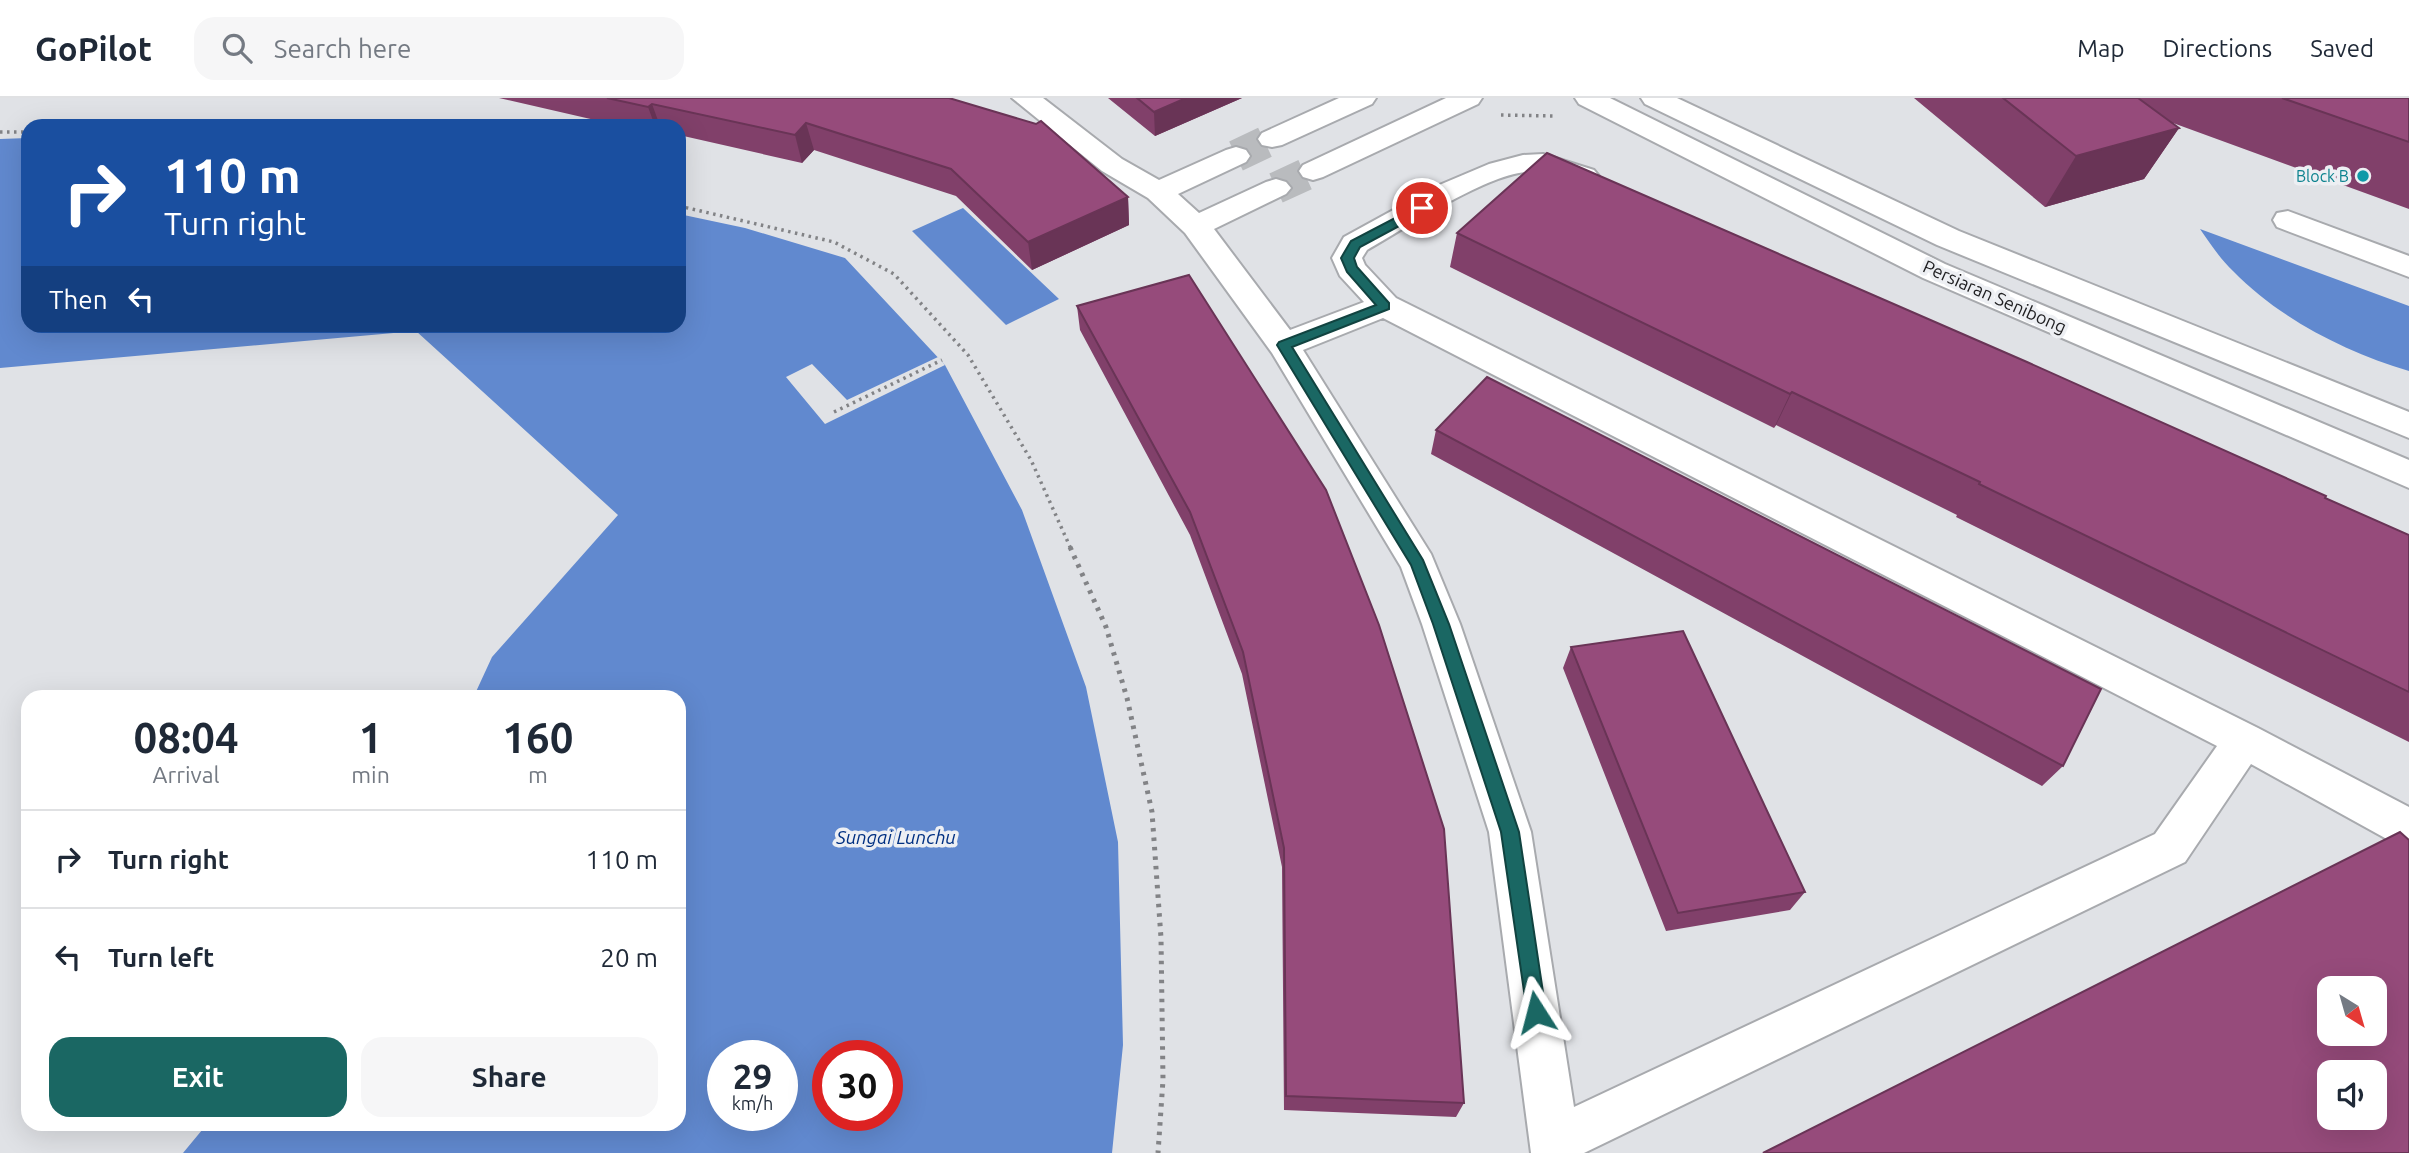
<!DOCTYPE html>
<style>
body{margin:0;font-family:Ubuntu,sans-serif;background:#f6f6f7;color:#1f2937;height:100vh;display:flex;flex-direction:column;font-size:26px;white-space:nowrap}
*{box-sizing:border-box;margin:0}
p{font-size:23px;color:#747a83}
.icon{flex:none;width:38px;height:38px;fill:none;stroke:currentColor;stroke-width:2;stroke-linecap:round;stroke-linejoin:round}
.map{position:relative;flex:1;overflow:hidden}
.sheet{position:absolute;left:21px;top:592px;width:665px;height:441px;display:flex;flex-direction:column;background:#fff;border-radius:21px;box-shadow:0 7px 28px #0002}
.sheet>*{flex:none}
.banner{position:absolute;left:21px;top:21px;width:665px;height:214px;border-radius:21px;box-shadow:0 7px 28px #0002;background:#1a4fa0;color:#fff;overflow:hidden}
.needle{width:46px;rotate:143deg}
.tools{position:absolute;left:2317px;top:878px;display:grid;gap:14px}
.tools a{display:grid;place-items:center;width:70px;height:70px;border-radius:14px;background:#fff;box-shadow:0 7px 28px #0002;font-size:35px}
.speed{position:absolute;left:707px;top:942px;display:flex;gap:14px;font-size:35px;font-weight:700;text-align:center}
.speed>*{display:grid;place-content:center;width:91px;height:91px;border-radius:50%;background:#fff;box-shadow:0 7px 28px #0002;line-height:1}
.speed small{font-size:18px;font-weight:400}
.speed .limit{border:10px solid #d22;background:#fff;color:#111}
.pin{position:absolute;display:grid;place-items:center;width:60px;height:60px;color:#fff;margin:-30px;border:4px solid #fff;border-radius:50%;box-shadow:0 2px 7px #0007}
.me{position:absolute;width:77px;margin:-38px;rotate:351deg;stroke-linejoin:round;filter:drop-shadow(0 0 5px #0008)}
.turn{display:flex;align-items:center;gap:24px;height:147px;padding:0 28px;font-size:32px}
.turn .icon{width:91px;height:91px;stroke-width:2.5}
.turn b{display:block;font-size:49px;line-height:60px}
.then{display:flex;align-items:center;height:66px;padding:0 28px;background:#0003;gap:14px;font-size:26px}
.eta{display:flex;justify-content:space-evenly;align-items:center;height:119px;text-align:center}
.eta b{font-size:42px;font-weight:600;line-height:49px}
.action{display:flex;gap:14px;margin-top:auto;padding:14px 28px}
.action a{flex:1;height:80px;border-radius:21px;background:#1a6763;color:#fff;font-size:28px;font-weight:600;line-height:80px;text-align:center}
.action a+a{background:#f6f6f7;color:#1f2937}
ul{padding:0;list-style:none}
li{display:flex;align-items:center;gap:21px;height:98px;padding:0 28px;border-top:2px solid #e0e1e3}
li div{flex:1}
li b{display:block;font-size:26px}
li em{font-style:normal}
header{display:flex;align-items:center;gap:42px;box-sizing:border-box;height:98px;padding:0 35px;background:#fff;border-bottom:2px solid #e0e1e3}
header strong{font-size:33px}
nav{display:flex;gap:38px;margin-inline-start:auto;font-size:24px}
.search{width:490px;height:63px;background:#f6f6f7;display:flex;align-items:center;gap:18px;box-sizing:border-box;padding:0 24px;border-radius:21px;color:#747a83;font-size:26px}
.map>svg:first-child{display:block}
</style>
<header>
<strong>GoPilot</strong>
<div class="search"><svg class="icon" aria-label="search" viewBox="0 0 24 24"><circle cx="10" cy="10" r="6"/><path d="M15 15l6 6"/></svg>Search here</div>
<nav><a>Map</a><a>Directions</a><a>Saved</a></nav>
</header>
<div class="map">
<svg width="2409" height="1055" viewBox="0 0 2409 1055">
<rect width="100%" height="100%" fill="#e0e2e6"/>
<path fill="#6189cf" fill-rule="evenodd" d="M28 40V228H679V116L745 130 845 160 945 267 1022 412 1086 589 1118 744 1123 947 1112 1055H183L207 1026H679V598H474L492 559 618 417 416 233 0 270V41ZM723 957H782V1017H723ZM828 957H887V1017H828Z
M963 110 1059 201 1006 227 912 133Z
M2200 131 2409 208V273C2345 254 2280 221 2233 173 2220 161 2210 145 2200 131Z"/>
<path fill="#e0e2e6" d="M938 259 945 267 825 326 786 279 812 266 847 302Z"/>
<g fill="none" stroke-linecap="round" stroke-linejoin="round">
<path stroke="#b9bbbe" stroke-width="32" stroke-dasharray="32 16" stroke-linecap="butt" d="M1236 58 1272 41
M1276 90 1313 73"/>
<g stroke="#a8aaae" stroke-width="4">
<path id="minor" d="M1012 0H1043L1122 61 1159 82 1226 52 1236 49 1246 52 1250 58 1246 64 1178 96 1199 115 1266 84 1276 81 1286 84 1291 90 1286 96 1214 131 1290 232 1364 204 1340 178 1332 160 1344 139 1437 88 1489 66 1523 57 1543 56 1594 72 1599 78 1594 84C1571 90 1554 72 1526 74 1483 78 1406 130 1367 152L1362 160 1365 167 1396 200 2258 630 2409 709V750L2394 745 2251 666 2185 764 1584 1055H1531L1489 734 1422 526 1401 469 1272 255 1185 135 1148 100 1102 73ZM1383 220 2217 648 2155 736 1574 1009 1531 734 1460 526 1431 456 1303 252Z
M1339 0H1376L1372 6 1282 47 1272 49 1262 47 1258 41 1262 35Z
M1446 0H1482L1478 6 1323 79 1313 82 1303 79 1299 73 1303 67Z
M1575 0H1610L1945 166 2409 362V390L1923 180 1579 6Z
M1641 0H1677L1959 133 2409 314V340L1937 147 1645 6Z
M2288 113 2409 158V179L2277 129 2273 122 2277 115Z"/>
</g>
<path stroke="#828386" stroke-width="3.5" stroke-dasharray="2.5 4.5" stroke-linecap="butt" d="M1501 17 1555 18
M0 34H28
M679 108 834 144 894 176 968 257 1031 362 1071 451
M834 314 942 262"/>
<path stroke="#828386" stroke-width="5" stroke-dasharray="3.5 6" stroke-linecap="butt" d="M1070 449 1106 529 1127 600 1152 714 1161 840 1163 982 1158 1055"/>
<use href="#minor" fill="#fff" fill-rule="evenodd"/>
</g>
<path fill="#81406a" d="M499 0H949L1128 99 1129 127 1032 172 956 98 814 52 802 65 679 37V28H621Z
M1108 0H1242L1155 38Z
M1914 0H2409V111L2173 25 2179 30 2144 81 2045 109Z
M1457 135 2325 400 2409 437V644L1956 419 1957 417 1776 327 1774 330 1450 169Z
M1189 177 1464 1005 1456 1019 1284 1012 1282 769 1242 576 1190 437 1080 232 1077 208Z
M1436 332 2063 668 2042 688 1431 356Z
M1571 549 1805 794 1790 812 1666 833 1563 570Z"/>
<path fill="#693456" d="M1186 0H1242L1155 38 1154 14Z
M652 6 660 28H655L648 9Z
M806 25 814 52 802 65 795 37Z
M2179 30 2144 81 2045 109 2076 58Z
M1128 99 1129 127 1032 172 1028 144Z
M1792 294 1776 327 1774 330 1790 296Z"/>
<path fill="#964b7b" stroke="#693456" stroke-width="2" fill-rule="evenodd" d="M607 0H949L1036 26 1041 23 1128 99 1028 144 951 71 806 25 795 37 652 6 648 9Z
M1137 0H1186L1154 14Z
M2003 0H2138L2179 30 2076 58Z
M2282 0H2409V44Z
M1547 55 2027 264 2326 398 2325 400 2409 437V594L1979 386 1980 384 1792 294 1790 296 1457 135Z
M1189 177 1326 392 1379 527 1444 731 1464 1005 1286 998 1284 750 1243 554 1190 414 1077 208Z
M1487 279 2101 591 2063 668 1436 332Z
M1683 533 1805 794 1678 815 1571 549Z
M2400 734 2409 742V1055H1763ZM2329 891H2375V936H2329ZM2329 975H2375V1020H2329Z"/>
<path fill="#1a6763" stroke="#114340" stroke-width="2" d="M1422 106 1428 110 1427 113 1360 149 1354 160 1357 169 1389 205V211L1292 249 1423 462 1449 526 1519 734 1546 914 1543 921 1536 924 1530 921 1527 914 1501 734 1433 526 1411 467 1277 247 1279 244 1376 207 1347 174 1341 160 1351 143Z"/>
<circle fill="#0f9aa8" stroke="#edeff3" stroke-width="2.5" cx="2363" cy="78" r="7"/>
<g text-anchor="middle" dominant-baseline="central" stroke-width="7" stroke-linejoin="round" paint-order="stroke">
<g font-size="16" fill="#0d838f" stroke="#edeff3" text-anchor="end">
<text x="2349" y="78">Block B</text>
</g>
<g font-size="18" fill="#1e1e20" stroke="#edeff3">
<text transform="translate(1995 198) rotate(24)">Persiaran Senibong</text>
</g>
<g font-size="19" font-style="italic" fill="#013082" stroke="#edeff3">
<text x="896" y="739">Sungai Lunchu</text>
</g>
</g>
</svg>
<div class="tools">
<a><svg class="needle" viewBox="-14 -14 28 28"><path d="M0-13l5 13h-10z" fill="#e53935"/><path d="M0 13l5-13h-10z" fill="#747a83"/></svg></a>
<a><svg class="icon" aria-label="sound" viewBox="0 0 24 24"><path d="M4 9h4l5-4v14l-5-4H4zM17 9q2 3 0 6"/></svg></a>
</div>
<div class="speed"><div>29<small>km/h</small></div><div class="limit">30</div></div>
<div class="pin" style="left:1422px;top:110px;background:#d93025"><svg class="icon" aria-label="arrive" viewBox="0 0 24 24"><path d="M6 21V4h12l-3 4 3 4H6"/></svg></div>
<svg class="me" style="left:1536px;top:914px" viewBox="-20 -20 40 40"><path d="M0-17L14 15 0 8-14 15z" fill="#1a6763" stroke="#fff" stroke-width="4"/></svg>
<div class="banner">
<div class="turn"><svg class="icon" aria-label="right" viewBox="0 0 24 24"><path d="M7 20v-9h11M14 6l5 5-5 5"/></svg><div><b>110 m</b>Turn right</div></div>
<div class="then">Then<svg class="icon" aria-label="left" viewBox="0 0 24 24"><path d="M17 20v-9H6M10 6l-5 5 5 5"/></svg></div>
</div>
<section class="sheet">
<div class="eta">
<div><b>08:04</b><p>Arrival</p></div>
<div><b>1</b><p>min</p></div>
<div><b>160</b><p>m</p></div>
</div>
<ul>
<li><svg class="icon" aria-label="right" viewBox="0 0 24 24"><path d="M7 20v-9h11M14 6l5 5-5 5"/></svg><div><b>Turn right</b></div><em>110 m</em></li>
<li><svg class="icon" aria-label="left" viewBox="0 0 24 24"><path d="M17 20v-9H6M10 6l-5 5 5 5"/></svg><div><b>Turn left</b></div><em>20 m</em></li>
</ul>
<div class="action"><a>Exit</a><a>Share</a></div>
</section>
</div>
